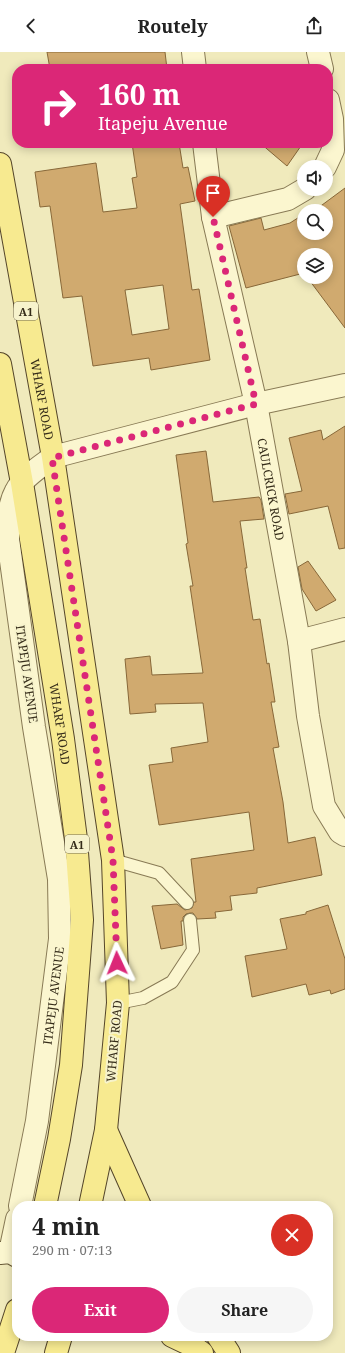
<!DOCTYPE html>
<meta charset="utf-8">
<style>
body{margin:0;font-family:"Noto Serif",serif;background:#f6f6f6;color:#222;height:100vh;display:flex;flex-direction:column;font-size:15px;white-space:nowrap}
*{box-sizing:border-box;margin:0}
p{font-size:13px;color:#767676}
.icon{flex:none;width:22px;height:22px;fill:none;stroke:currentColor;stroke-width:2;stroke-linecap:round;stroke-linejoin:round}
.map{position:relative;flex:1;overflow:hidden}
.panel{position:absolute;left:12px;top:1149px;width:321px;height:140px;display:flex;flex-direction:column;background:#fff;border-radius:16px;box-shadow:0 2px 10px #0003}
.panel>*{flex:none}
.hud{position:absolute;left:12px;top:12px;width:321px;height:84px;border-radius:16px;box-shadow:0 2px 10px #0003;background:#db2777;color:#fff;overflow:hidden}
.tools{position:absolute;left:297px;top:108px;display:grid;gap:8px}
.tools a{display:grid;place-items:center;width:36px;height:36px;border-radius:50%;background:#fff;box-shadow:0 2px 10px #0003;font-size:20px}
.pin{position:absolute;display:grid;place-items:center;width:34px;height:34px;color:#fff;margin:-41px -17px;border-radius:50% 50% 50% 0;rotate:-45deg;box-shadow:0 0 4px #0007}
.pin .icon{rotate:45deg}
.me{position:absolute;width:44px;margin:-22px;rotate:358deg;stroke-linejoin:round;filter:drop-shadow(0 0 3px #0008)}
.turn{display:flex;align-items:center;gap:14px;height:84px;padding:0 20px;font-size:18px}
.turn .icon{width:52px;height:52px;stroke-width:2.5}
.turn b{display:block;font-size:28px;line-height:34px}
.round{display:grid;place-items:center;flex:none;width:42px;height:42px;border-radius:21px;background:#f6f6f6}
.headline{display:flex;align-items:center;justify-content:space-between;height:68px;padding:0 20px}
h1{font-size:24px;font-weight:700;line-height:30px}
.action{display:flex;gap:8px;margin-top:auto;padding:8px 20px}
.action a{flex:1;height:46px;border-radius:24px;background:#db2777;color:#fff;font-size:16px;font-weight:700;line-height:46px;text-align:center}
.action a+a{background:#f6f6f6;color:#222}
header{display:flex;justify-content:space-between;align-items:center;height:52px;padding:0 20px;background:#fff;font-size:18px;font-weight:700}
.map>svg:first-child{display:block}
</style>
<header><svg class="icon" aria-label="back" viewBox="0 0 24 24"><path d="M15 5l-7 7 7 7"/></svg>Routely<svg class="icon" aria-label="share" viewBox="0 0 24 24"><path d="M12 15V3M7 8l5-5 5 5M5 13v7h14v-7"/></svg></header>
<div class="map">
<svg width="345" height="1301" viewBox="0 0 345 1301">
<rect width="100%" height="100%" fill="#f0eabc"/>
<path fill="#d0aa6f" stroke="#886839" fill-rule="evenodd" d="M47 0H165L167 17H50Z
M132 91H179L183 116 188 115 195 149 180 152 192 238 199 237 210 308 151 318 149 306 93 314 82 244 63 246 50 154 40 155 35 120 96 111 103 160 137 156 132 126 137 125ZM163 233 169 277 132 283 125 238Z
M260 91H303L287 114Z
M345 136V276L307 225H326V203H304V221L246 236 229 174 261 166 264 178 290 171 304 162V181H326V159H309L317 154 318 156Z
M345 374V496L339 497 328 454 289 462 285 442 302 439 289 386 321 378 323 388Z
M206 399 213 450 259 445 261 448 264 467 240 469 247 516H245L253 568 260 567 267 612 269 611 275 650H271L279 695 273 696 283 750 288 791 315 785 322 823 257 836V841L230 844 232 858 215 860 216 866 197 867 193 861H190L186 862 183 865V869H181L183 893 161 897 152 854 177 852 185 858 192 856 194 850H196L191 807 254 798 249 760 159 773 149 713 173 710 171 696 208 690 203 651 155 652 156 660 130 662 125 607 150 604 152 623 203 621 190 534H193L186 492 188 491 176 403Z
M308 509 336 548 316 559 302 537 298 515Z
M328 853 345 907V937L331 942 330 938 309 943 306 932 252 945 245 904 287 897 280 867 306 862V860Z"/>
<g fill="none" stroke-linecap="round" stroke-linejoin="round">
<g stroke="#887a55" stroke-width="14">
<path id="lane" d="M113 808 159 821 187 851
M118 951 143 946 172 930 193 898 190 868"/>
</g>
<g stroke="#887a55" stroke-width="24">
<g id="street">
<path d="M193 0 195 17"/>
<path d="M318 0 322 17"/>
<path id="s1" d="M204 91 213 165 256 352 299 589 308 664 324 754 340 780 345 783"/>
<path d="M325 115 333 98 332 67 328 48"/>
<path d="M213 165 288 147 305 137"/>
<path d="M299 589 345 577"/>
<path id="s2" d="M20 1154 37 1069 60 887 59 827 34 675 8 487C8 471 8 454 16 439 22 426 41 414 53 405L256 352 345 333"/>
<path d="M10 1200 17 1167"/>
</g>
</g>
<g stroke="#695a38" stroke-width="24">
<path id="secondary" d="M0 1201 10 1200 17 1204"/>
</g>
<g stroke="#55462a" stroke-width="24">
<g id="primary">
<path id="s3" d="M0 112 53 405 113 808 118 951 106 1078 90 1154"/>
<path id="s4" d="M0 312 22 431 63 687 76 787 82 868 71 1013 59 1087 45 1154"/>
<path d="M106 1078 140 1154"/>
<path d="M172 1284 191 1293 202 1301"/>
<path d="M218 1284 229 1301"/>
<path d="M3 1301 17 1258"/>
<path d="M56 1301 61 1284"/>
</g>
</g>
<use href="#lane" stroke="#fbf6cf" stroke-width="12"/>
<use href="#street" stroke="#fbf6cf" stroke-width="22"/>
<use href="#secondary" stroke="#fbf6cf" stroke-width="22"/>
<use href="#primary" stroke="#f7ea90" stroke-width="22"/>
</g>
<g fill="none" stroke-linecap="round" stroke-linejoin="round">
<path stroke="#db2777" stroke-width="7" stroke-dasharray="0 12.6" d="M117 911 113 808 52 406 256 352 213 165"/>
</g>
<g text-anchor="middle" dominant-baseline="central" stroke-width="4" stroke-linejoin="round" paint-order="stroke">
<g fill="#f7f3cc" stroke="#70684f" stroke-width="1">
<rect x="14" y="250" width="24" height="18" rx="3"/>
<rect x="65" y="783" width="24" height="18" rx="3"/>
</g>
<g font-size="11" font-weight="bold" fill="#362d1a">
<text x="26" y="259">A1</text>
<text x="77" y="792">A1</text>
</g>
<g font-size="12" fill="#362d1a" stroke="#f7f3cc">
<text stroke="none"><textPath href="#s3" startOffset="239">WHARF ROAD</textPath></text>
<text stroke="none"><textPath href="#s1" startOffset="353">CAULCRICK ROAD</textPath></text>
<text transform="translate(27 622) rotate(82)">ITAPEJU AVENUE</text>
<text stroke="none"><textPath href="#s4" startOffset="365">WHARF ROAD</textPath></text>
<text stroke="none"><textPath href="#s2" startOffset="213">ITAPEJU AVENUE</textPath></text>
<text transform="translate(114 989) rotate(-85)">WHARF ROAD</text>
</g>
</g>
</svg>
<div class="tools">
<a><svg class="icon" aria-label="sound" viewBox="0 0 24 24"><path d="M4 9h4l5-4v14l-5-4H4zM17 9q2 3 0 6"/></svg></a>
<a><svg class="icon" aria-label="search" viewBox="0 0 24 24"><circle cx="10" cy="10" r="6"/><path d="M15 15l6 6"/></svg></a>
<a><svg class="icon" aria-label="layers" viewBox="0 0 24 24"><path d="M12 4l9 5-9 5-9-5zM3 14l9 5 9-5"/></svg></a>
</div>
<div class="pin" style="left:213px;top:165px;background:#d93025"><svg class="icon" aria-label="arrive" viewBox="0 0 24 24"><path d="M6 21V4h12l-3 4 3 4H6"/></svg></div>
<svg class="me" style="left:117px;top:911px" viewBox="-20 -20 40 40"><path d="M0-17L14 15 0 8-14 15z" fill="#db2777" stroke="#fff" stroke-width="4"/></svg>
<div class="hud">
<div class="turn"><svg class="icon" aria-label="right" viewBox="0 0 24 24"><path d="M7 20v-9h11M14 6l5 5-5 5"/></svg><div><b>160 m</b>Itapeju Avenue</div></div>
</div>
<section class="panel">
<div class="headline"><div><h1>4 min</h1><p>290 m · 07:13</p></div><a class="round" style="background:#d93025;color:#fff"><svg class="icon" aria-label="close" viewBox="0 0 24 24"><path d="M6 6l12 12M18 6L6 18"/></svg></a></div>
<div class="action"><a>Exit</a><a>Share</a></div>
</section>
</div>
